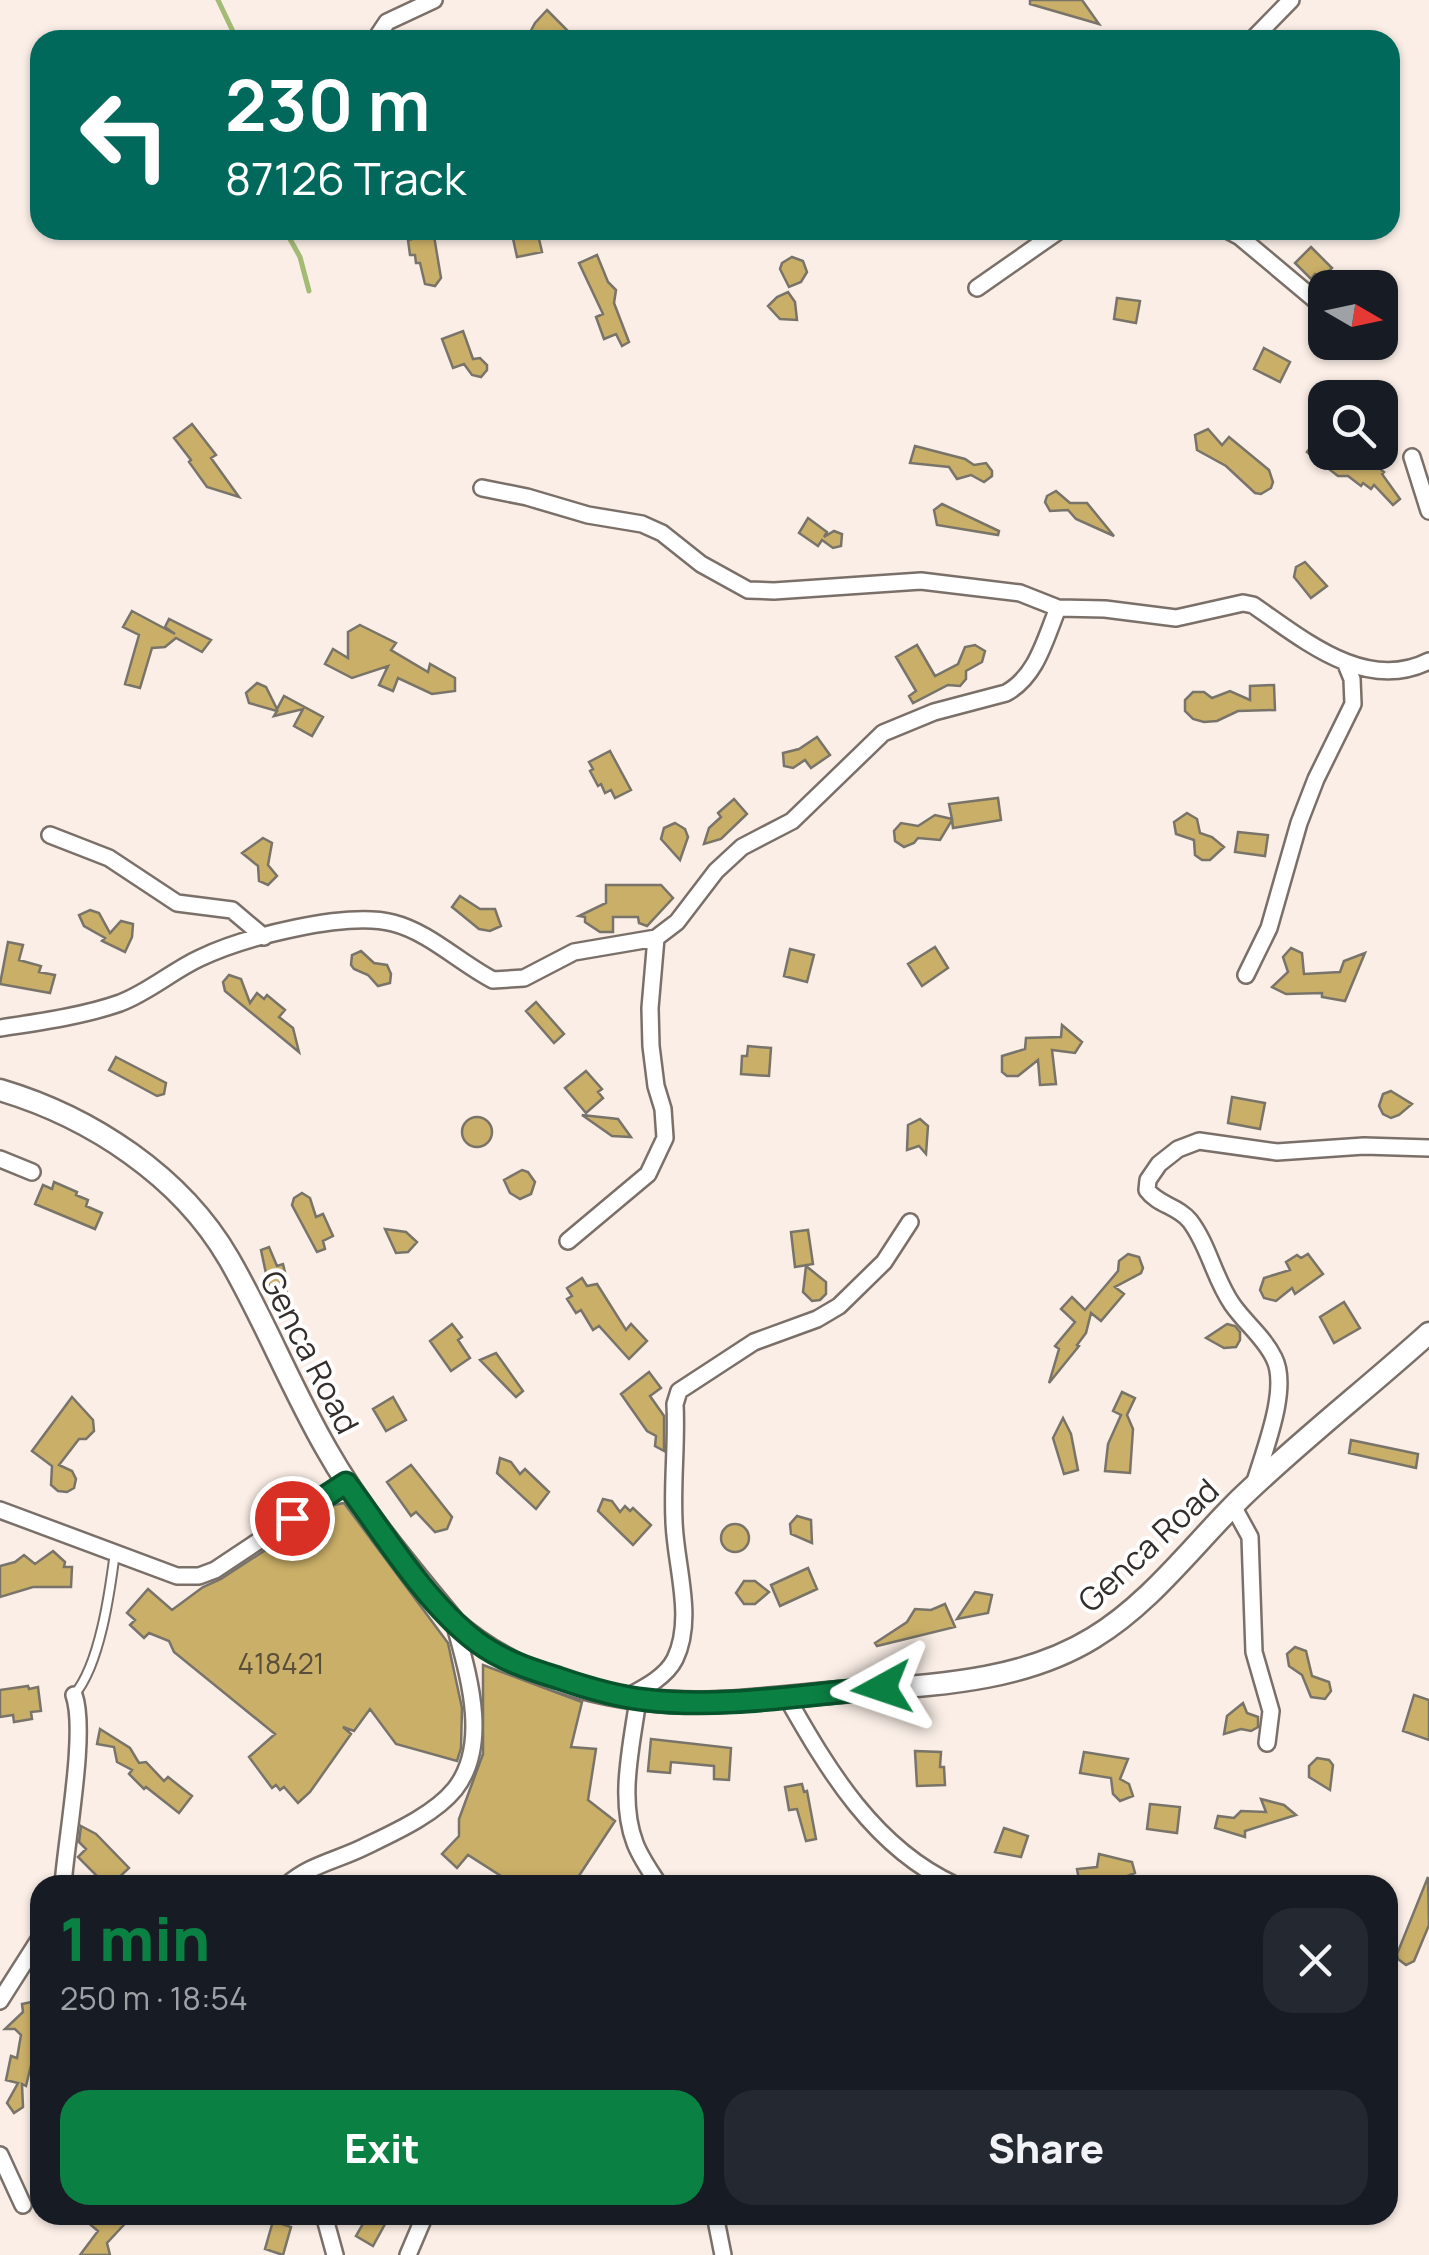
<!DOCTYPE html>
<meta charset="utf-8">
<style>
body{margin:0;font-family:Manrope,sans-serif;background:#242831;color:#f1f3f6;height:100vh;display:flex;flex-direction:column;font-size:38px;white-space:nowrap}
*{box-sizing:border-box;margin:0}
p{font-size:32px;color:#9ea1a6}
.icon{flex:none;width:55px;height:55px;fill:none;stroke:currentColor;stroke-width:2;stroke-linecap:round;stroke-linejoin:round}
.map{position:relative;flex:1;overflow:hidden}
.details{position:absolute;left:30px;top:1875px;width:1368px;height:350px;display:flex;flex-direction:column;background:#171b24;border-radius:30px;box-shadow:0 2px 8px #0004}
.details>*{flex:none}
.top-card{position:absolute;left:30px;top:30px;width:1370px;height:210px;border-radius:30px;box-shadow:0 2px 8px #0004;background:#00695c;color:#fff;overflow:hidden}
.needle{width:65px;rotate:99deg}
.tools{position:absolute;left:1308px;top:270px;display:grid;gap:20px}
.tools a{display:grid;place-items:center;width:90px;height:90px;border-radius:20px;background:#171b24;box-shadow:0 2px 8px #0004;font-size:50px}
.pin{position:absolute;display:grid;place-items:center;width:85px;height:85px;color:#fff;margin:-42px;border:5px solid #fff;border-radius:50%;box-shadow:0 2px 10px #0007}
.me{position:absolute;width:110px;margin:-55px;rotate:265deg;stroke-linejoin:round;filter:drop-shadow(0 0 8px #0008)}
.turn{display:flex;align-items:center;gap:35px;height:210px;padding:0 30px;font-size:45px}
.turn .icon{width:130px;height:130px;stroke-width:2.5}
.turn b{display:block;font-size:70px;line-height:85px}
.round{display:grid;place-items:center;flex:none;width:105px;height:105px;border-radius:30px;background:#242831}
.summary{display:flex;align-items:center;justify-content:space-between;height:170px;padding:0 30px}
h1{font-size:60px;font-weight:800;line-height:75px;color:#0b8043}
.button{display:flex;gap:20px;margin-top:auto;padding:20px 30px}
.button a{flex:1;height:115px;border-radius:30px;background:#0b8043;color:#fff;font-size:40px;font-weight:800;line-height:115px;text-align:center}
.button a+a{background:#242831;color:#f1f3f6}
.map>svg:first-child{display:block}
</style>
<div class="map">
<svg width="1429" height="2255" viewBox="0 0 1429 2255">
<rect width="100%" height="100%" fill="#faeee6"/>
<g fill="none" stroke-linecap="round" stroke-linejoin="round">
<path stroke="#a4bb76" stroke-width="5" d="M218 0 237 40
M285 230 300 257 309 291"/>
</g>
<path fill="#caaf68" stroke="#787469" stroke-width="2.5" d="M1030 0H1082L1099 24 1030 4Z
M547 10 569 32 562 40H526L535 23Z
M411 230H433L441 278 435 286 425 284 420 263H416L415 255H410L408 240 412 239Z
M537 230 542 252 517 257 512 234Z
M1311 247 1332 268 1320 279 1315 274 1311 279 1295 263Z
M597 255 608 282 616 290 614 303 629 342 622 346 616 334 604 339 596 317 603 314 579 263Z
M792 257 803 261 807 272 801 282 789 287 780 269 782 263Z
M788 292 795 302 797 320 780 319 768 306 777 297Z
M1117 298 1140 301 1136 323 1114 319Z
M463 331 473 359 480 358 487 365V370L481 377 472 375 464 364 453 368 442 339Z
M1264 348 1290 362 1280 382 1254 369Z
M192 424 216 455 211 458 239 497 207 487 189 462 191 460 174 438Z
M1325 428V452H1342L1361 462 1365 457 1384 472 1382 474 1400 499 1393 505 1374 485 1371 489 1363 483 1361 486 1348 476H1338L1307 452Z
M1208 429 1222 445 1229 437 1269 470 1273 482 1271 488 1261 494 1255 493 1226 466 1197 450 1195 435Z
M915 446 965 459 974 465 986 463 992 471V476L984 482 971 475 957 479 949 467 910 463Z
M1056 491 1070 503H1087L1114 536 1076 519 1068 510 1050 511 1045 502 1047 496Z
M942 504 999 531 998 535 937 525 934 510Z
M808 518 827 532 824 537 834 531 842 534 841 546 833 548 822 540 818 546 799 533Z
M1305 562 1327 586 1311 598 1294 577 1296 567Z
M132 611 175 634 165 627 169 619 211 640 202 652 176 638 165 647 152 648 140 688 125 684 139 635 123 627Z
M360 625 396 643 391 650 428 672 430 664 455 678V691L432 694 398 678 393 691 379 685 388 666 352 678 325 664 333 649 348 658V632Z
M917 645 935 676 958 664 965 647 975 645 985 651 982 662 966 671V679L960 686 948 685 913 703 909 696 916 691 896 657Z
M257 683 266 687 277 709 284 696 323 717 312 736 294 726 303 709 274 716 277 711 249 703 246 693Z
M1274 685 1275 710 1238 711 1217 721 1204 722 1193 719 1185 711V700L1193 692H1204L1212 698 1230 691 1250 700V686Z
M817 737 830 755 811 768 805 760 793 768 784 766 783 753 799 749Z
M610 751 631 790 615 798 611 790 605 793 601 784 598 786 590 771 593 769 589 762Z
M998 798 1001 820 953 828 952 820 940 840 918 838 914 843 904 847 895 841 894 831 901 823 918 826 935 815 952 819 949 804Z
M734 799 747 814 721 839 704 844 709 828 721 817 718 813Z
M1187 813 1197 819 1200 833 1212 837 1224 847 1210 860H1202L1195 855 1194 840 1176 834 1174 822Z
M675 823 685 829 688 837 680 860 661 839 664 828Z
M1238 832 1268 835 1265 856 1235 852Z
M263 838 272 843 268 865 277 876 268 885 259 881 258 866 242 853Z
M606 885H661L673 898 647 926 639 923 638 917H613V932H600L585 922V917L579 916 606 903Z
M460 896 480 909H495L501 926 490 931 479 929 452 907Z
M90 910 99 913 110 933 121 921 133 924 132 937 125 952 102 941 105 938 84 926 79 915Z
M8 942 23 945 19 960 41 966 39 972 55 975 50 993 0 984Z
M935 947 948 968 922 986 908 964Z
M1291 948 1302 953 1304 974 1340 972 1344 961 1365 953 1345 1001 1322 997V993L1286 994 1272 987 1288 972 1283 957Z
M790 949 814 955 807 982 784 976Z
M361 951 374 963 387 965 391 974 390 983 378 986 368 975 354 969 351 965 352 955Z
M229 975 241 979 250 1003 257 993 264 999 267 995 285 1010 279 1017 293 1028 299 1052 225 991 223 982Z
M536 1002 564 1034 554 1043 526 1011Z
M1062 1025 1082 1042 1075 1053 1052 1050 1056 1084 1040 1085 1038 1060 1018 1076H1007L1002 1072V1056L1025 1049 1026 1038 1061 1037Z
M748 1046 771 1048 769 1076 741 1074 742 1056H747Z
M116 1057 166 1083 164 1094 157 1096 109 1070Z
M586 1071 602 1089 598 1092 603 1098 586 1113 565 1088Z
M1391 1091 1412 1104 1399 1115 1391 1118 1383 1114 1379 1106 1383 1094Z
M1232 1097 1265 1103 1260 1129 1228 1123Z
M582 1115 618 1119 631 1137 612 1136Z
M462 1132a15 15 0 1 1 30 0a15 15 0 1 1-30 0Z
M920 1119 928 1126 926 1154 919 1146 907 1150 908 1125Z
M522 1170 528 1172 535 1182 531 1194 520 1199 510 1193 504 1180Z
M54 1182 77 1192 76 1195 88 1200 86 1206 102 1213 95 1229 35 1204 43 1185 52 1189Z
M302 1193 310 1198 316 1217 323 1214 333 1236 323 1241 325 1249 317 1252 292 1205 294 1198Z
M385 1229 406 1232 417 1242 408 1252 396 1253Z
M808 1230 813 1264 795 1267 791 1232Z
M269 1247 277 1266 283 1264 287 1281 284 1282 289 1299 282 1305 271 1297 261 1250Z
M1128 1254 1139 1257 1143 1268 1141 1273 1115 1287 1124 1294 1101 1321 1091 1313 1086 1333 1077 1345 1079 1346 1049 1383 1059 1349 1055 1346 1075 1322 1061 1309 1072 1297 1085 1310 1118 1271 1119 1261Z
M1308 1254 1323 1274 1295 1294 1292 1288 1276 1301 1264 1298 1260 1290 1264 1278 1290 1270 1286 1262 1297 1255 1301 1258Z
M806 1266 826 1282V1294L820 1300 812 1301 803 1292Z
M582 1278 587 1286 597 1284 626 1330 631 1324 647 1341 629 1359 599 1326 593 1330 581 1310 576 1313 567 1299 572 1296 567 1288Z
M1344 1302 1360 1328 1334 1343 1320 1317Z
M452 1324 462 1337 458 1340 470 1358 451 1371 430 1341Z
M1227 1324 1235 1326 1240 1332V1340L1236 1347 1224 1348 1206 1338Z
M496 1353 523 1391 516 1397 480 1360Z
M649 1372 661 1388 650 1396 664 1416V1451L655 1446 656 1436 647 1431 621 1394Z
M1122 1392 1135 1398 1127 1415 1133 1429 1130 1473 1105 1471 1108 1444 1121 1415 1113 1411Z
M72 1397 93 1420 94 1431 86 1439H79L59 1465 72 1471 76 1479 74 1488 67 1492 58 1491 51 1485 52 1466 32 1451Z
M393 1397 406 1420 386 1431 373 1409Z
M1063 1418 1071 1434 1078 1470 1064 1474 1053 1438Z
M1351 1440 1418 1454 1416 1468 1349 1453Z
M500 1458 511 1462 520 1474 525 1469 549 1492 536 1509 497 1473Z
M411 1465 452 1517 447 1529 435 1532 416 1512 411 1516 387 1482Z
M603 1499 612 1501 620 1512 625 1506 630 1511 633 1508 651 1525 633 1545 598 1511Z
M344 1503 448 1643 462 1708 461 1748 457 1761 396 1744 370 1709 354 1731 343 1727 351 1734 310 1792 298 1803 284 1787 280 1790 276 1785 272 1788 249 1757 275 1734 174 1652 169 1641 149 1633 144 1638 130 1625 135 1620 127 1613 148 1589 172 1610 203 1587 221 1579 334 1505Z
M797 1516 811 1520 812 1543 791 1534 790 1524Z
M721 1538a14 14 0 1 1 28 0a14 14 0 1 1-28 0Z
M53 1551 65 1562 64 1567H72L71 1587H33L0 1597V1566L15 1562 24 1555 35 1564Z
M808 1568 817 1589 780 1606 771 1585Z
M744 1581H755L769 1592 755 1604H744L736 1593Z
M975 1592 992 1595 988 1613 957 1619Z
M945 1604 955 1627 877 1646 875 1643 907 1622 915 1609 931 1610Z
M1295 1647 1306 1651 1312 1676 1329 1682 1331 1691 1325 1699 1311 1697 1302 1675 1289 1666 1287 1654Z
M483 1665 582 1702 571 1747 596 1749 588 1800 615 1821 573 1885H515L468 1855 457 1868 442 1854 459 1836V1819L483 1754Z
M28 1686 29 1689 38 1687 41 1711 31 1712 32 1719 14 1722 13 1715 0 1717V1690Z
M1414 1695 1429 1700V1740L1403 1731Z
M1243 1703 1247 1713 1258 1717V1727L1251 1731 1241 1729 1224 1734 1227 1716Z
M100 1729 130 1748 139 1763 146 1762 164 1781 168 1777 192 1796 179 1813 146 1787 144 1789 129 1774 132 1770 117 1762 114 1747 97 1744Z
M651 1739 731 1748 729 1780 714 1779V1766L671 1762 670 1773 648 1771Z
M915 1751 941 1752 940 1767H944L945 1785 917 1786Z
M1084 1752 1128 1759 1120 1779 1129 1784 1133 1796 1120 1801 1113 1794 1111 1778 1080 1773Z
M1317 1758 1329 1760 1333 1765 1330 1790 1309 1777V1766Z
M802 1784 804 1792 807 1791 816 1839 806 1841 797 1809 789 1810 785 1787Z
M1261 1799 1284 1805 1296 1815 1245 1831V1837L1215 1828 1218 1816 1234 1818 1241 1811 1266 1812Z
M1150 1804 1180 1807 1177 1833 1147 1829Z
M81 1826 96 1834 129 1868 111 1885H88L97 1876 78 1857 86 1849 79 1842Z
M1004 1828 1028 1836 1021 1857 995 1852Z
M1099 1854 1132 1862 1135 1873 1120 1879 1111 1878 1112 1882 1095 1877 1079 1880 1077 1869 1097 1867Z
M1428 1877 1429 1925 1414 1961 1406 1965 1398 1959 1397 1954Z
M36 2001 40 2026 32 2027 40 2056 34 2053 26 2086 22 2084 23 2107 14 2113 7 2103 18 2083 6 2080 11 2056 17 2058 21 2035 15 2029H5L23 2012 22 2004Z
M79 2215H133L107 2243 110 2255H80L98 2231Z
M368 2215H390L373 2246 356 2236Z
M273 2221 291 2227 283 2255 265 2249Z"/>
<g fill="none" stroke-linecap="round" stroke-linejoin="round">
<g stroke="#7a7069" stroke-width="12">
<path id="service" d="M74 1695C100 1665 110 1591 115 1552"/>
</g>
<g stroke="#7a7069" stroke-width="20">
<path id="minor" d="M375 40 387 22 434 0
M1252 40 1291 0
M1227 230 1240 237 1320 304
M977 288 1060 230
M1412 457 1429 511
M482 488 527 497 588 515 642 524 662 533 701 564 748 590 774 591 921 581 1020 593 1058 608 1105 609 1176 618 1243 603 1253 605C1304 640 1366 693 1429 661
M50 835 109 858 177 903 232 910 264 937
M1246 975 1269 928 1299 823 1316 779 1353 704 1352 679 1345 662
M0 1028C39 1022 83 1016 120 1003 149 992 172 971 200 958 244 937 346 911 393 923 429 932 460 963 493 980L524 978 574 952 656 938 677 922 716 871 742 847 792 821 883 733 934 712 1006 693C1037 676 1045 639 1058 608
M0 1159 32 1172
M568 1241 648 1174 665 1138 663 1109 656 1086 651 1046 650 1008 656 938
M1254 1485C1263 1453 1290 1389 1274 1358 1264 1337 1245 1323 1232 1304 1214 1278 1209 1246 1190 1221 1178 1206 1158 1205 1147 1190L1148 1180 1159 1164 1178 1149 1199 1141 1277 1152 1364 1146 1429 1148
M1233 1506 1250 1537 1254 1652 1271 1711 1267 1743
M0 1510 177 1576H199L215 1570 346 1483
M786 1696C828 1770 874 1848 955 1885
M627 1697C644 1688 666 1677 675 1659 695 1618 675 1564 674 1521 672 1482 677 1443 675 1404L679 1391 754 1342 817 1319 839 1306 884 1262 910 1222
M638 1699C632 1744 618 1799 635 1843 640 1857 651 1872 659 1885
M63 1885C66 1841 87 1731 74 1695
M287 1885C309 1865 338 1860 364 1847 393 1833 434 1815 455 1789 491 1743 467 1671 454 1622
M0 2001 40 1938
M0 2155 23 2205
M324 2215 335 2255
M715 2215 723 2255
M408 2255 425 2215"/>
</g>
<g stroke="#7a7069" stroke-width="25">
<path id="tertiary" d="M0 1090C91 1117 181 1176 229 1259 265 1321 291 1388 327 1450 362 1512 409 1567 454 1622 506 1668 578 1693 647 1700 707 1707 769 1698 829 1693 917 1685 1015 1686 1093 1638 1151 1603 1193 1545 1241 1498 1301 1440 1367 1389 1429 1333"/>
</g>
<use href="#service" stroke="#fff" stroke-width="8"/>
<use href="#minor" stroke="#fff" stroke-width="15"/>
<use href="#tertiary" stroke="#fff" stroke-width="20"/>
</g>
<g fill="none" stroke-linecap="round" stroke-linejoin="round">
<g stroke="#07532c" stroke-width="25">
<path id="route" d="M292 1518 346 1483C384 1534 425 1602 476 1641 501 1660 529 1669 558 1678 587 1688 617 1697 647 1700 724 1709 805 1694 882 1688"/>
</g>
<use href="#route" stroke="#0b8043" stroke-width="18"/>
</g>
<g text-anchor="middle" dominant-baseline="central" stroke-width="8" stroke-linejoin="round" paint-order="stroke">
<g font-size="28" fill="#594e3a">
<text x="281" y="1663">418421</text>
</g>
<g font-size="32" fill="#332e2b" stroke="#fff">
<text transform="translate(310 1352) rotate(63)">Genca Road</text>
<text transform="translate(1148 1545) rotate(-43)">Genca Road</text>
</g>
</g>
</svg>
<div class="tools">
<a><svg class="needle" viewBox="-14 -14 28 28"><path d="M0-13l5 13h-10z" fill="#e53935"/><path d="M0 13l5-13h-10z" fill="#9ea1a6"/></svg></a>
<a><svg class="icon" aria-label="search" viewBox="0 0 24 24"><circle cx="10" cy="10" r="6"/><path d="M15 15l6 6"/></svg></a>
</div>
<div class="pin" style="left:292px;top:1518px;background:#d93025"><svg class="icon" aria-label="arrive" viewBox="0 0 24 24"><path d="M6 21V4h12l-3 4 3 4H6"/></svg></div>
<svg class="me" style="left:882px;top:1688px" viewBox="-20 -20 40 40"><path d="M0-17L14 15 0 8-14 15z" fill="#0b8043" stroke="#fff" stroke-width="4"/></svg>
<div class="top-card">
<div class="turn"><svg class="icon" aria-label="left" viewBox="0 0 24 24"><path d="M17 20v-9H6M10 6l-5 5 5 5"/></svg><div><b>230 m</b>87126 Track</div></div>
</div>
<section class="details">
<div class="summary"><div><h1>1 min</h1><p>250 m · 18:54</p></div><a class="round"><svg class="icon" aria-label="close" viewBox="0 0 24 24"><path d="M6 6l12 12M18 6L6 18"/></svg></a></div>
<div class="button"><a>Exit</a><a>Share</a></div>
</section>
</div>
